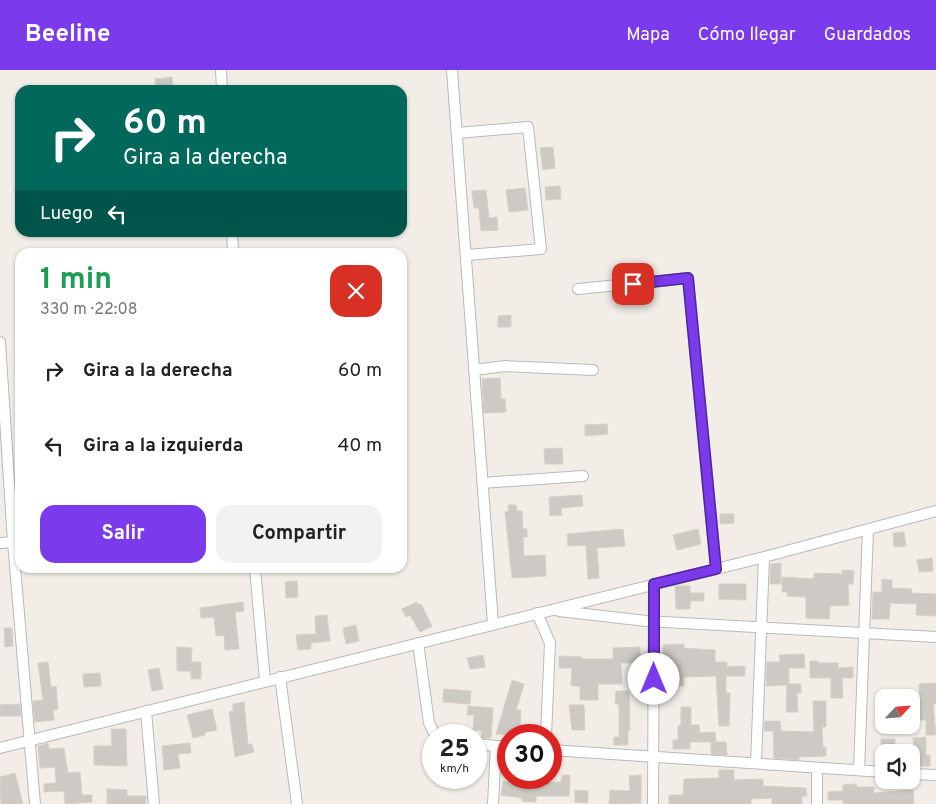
<!DOCTYPE html>
<html lang="es">
<meta charset="utf-8">
<style>
body{margin:0;font-family:Overpass,sans-serif;background:#f2f2f2;color:#222;height:100vh;display:flex;flex-direction:column;font-size:19px;white-space:nowrap}
*{box-sizing:border-box;margin:0}
p{font-size:16px;color:#767676}
.icon{flex:none;width:28px;height:28px;fill:none;stroke:currentColor;stroke-width:2;stroke-linecap:round;stroke-linejoin:round}
.map{position:relative;flex:1;overflow:hidden}
.side{position:absolute;left:15px;top:178px;width:392px;height:325px;display:flex;flex-direction:column;background:#fff;border-radius:15px;box-shadow:0 1px 4px #0004}
.side>*{flex:none}
.guide{position:absolute;left:15px;top:15px;width:392px;height:152px;border-radius:15px;box-shadow:0 1px 4px #0004;background:#00695c;color:#fff;overflow:hidden}
.needle{width:32px;rotate:64deg}
.buttons{position:absolute;left:875px;top:619px;display:grid;gap:10px}
.buttons a{display:grid;place-items:center;width:45px;height:45px;border-radius:10px;background:#fff;box-shadow:0 1px 4px #0004;font-size:25px}
.speed{position:absolute;left:422px;top:654px;display:flex;gap:10px;font-size:25px;font-weight:700;text-align:center}
.speed>*{display:grid;place-content:center;width:65px;height:65px;border-radius:50%;background:#fff;box-shadow:0 1px 4px #0004;line-height:1}
.speed small{font-size:12px;font-weight:400}
.speed .limit{border:8px solid #d22;background:#fff;color:#111}
.pin{position:absolute;display:grid;place-items:center;width:42px;height:42px;color:#fff;margin:-21px;border-radius:10px;box-shadow:0 2px 8px #0006}
.me{position:absolute;width:55px;margin:-28px;rotate:0deg;stroke-linejoin:round;filter:drop-shadow(0 0 4px #0008)}
.turn{display:flex;align-items:center;gap:18px;height:105px;padding:0 25px;font-size:22px}
.turn .icon{width:65px;height:65px;stroke-width:2.5}
.turn b{display:block;font-size:35px;line-height:42px}
.then{display:flex;align-items:center;height:48px;padding:0 25px;background:#0003;gap:10px;font-size:19px}
.round{display:grid;place-items:center;flex:none;width:52px;height:52px;border-radius:15px;background:#f2f2f2}
.overview{display:flex;align-items:center;justify-content:space-between;height:85px;padding:0 25px}
h1{font-size:30px;font-weight:700;line-height:38px;color:#1e9e55}
.primary-button{display:flex;gap:10px;margin-top:auto;padding:10px 25px}
.primary-button a{flex:1;height:58px;border-radius:15px;background:#7c3aed;color:#fff;font-size:20px;font-weight:700;line-height:58px;text-align:center}
.primary-button a+a{background:#f2f2f2;color:#222}
ul{padding:0;list-style:none}
li{display:flex;align-items:center;gap:15px;height:75px;padding:0 25px}
li div{flex:1}
li b{display:block;font-size:19px}
li em{font-style:normal}
header{display:flex;align-items:center;gap:30px;box-sizing:border-box;height:70px;padding:0 25px;background:#7c3aed;color:#fff}
header strong{font-size:24px}
nav{display:flex;gap:28px;margin-inline-start:auto;font-size:18px}
.map>svg:first-child{display:block}
</style>
<header>
<strong>Beeline</strong>
<nav><a>Mapa</a><a>Cómo llegar</a><a>Guardados</a></nav>
</header>
<div class="map">
<svg width="936" height="734" viewBox="0 0 936 734">
<rect width="100%" height="100%" fill="#f2eee7"/>
<path fill="#cdc9c4" stroke="#d7d0c4" d="M172 7 173 20H156L155 9Z
M553 77 555 98 543 100 540 78Z
M560 116 561 129 546 130 545 117Z
M525 118 528 140 509 142 506 120Z
M486 120 489 148 497 147 498 160 481 161 479 138H474L472 121Z
M511 245V257H498V246Z
M500 308 501 329H505L506 342 484 343 482 309Z
M607 354 608 364 585 366V355Z
M562 378 563 394H545L544 379Z
M582 425 583 436 561 438 562 445 550 446 549 427Z
M508 435H516L517 441H522L523 459H527V467H523L524 486 545 485 546 506 512 508 505 442 509 441Z
M720 444H734V453L720 454Z
M623 459 625 476 597 478 599 508 588 509 586 475 568 476 567 464Z
M698 459 701 474 677 480 673 465Z
M904 462 906 476 894 477 893 463Z
M932 488 933 501 919 502 917 490Z
M781 493V514H770L771 494Z
M842 500 854 501 853 514H848L849 535 830 536 829 549 806 548V527L787 526V522H782V507L814 509V503L842 504Z
M882 509 892 510V518L912 519 911 523 936 524V546L916 545 917 534 890 533 889 549H872L873 522H882Z
M297 511 298 527 286 528 285 512Z
M719 514H746V530L719 529Z
M675 516H690V523H704V531H690V539H676Z
M243 532 244 541 235 542 239 579 225 580 224 565 216 566 214 547 201 548 200 538Z
M417 532 418 535 421 534 432 556 420 562 410 545 406 547 402 539Z
M327 545 330 571 311 573V579L298 580 296 565 316 564 315 546Z
M356 555 359 571 346 574 343 558Z
M4 558H12L13 576 5 577Z
M684 574V578L715 580V592H727V597L745 596V606H726V623H730L729 656H719L716 606 684 607V616H676V595H663V575Z
M177 577 192 578 191 592H201V609H191V601H177Z
M640 577V593H621L622 614H598V630H580V616H571L572 598H559V586L582 587V589H613V578Z
M804 584 805 598H789V614H801V623H797L798 642H786L787 615 766 616 767 592H780L779 585Z
M483 585 485 597 470 599 467 588Z
M810 591H818V593H838V598L853 597V608H842L843 628H831V608H810Z
M48 592 51 617 56 616 58 639 53 640 54 650 35 652 33 631 43 630 38 593Z
M159 598 163 619 152 621 148 600Z
M100 603 101 616 84 617 83 604Z
M512 610 524 614 516 640H521L520 665 496 664Z
M936 613V634H933L936 665H926V650H915V638H920L919 614Z
M444 619 471 621 470 634 443 632Z
M616 621H629L630 660H628V675H614V667H619V634H615Z
M813 631H826V657H822L823 677H826V686L799 687V690L774 688 773 661H764L765 651H780L781 661 814 662Z
M244 632 248 675 252 674 254 682 235 687 229 642 233 641V634Z
M20 634 21 646H0V635Z
M569 635H584L585 660H572Z
M468 636 493 638 491 668H481L482 661 473 660 474 645H467Z
M681 637H691V655H699L700 663 715 662 716 672H690V679H673V670H678V656L681 655Z
M212 639 217 660 205 662V665L193 668 187 645Z
M111 659H126L127 696 94 695V676H112Z
M926 667V685H930V696H915L913 668Z
M881 669H895V682H881Z
M711 672H726L727 685 711 684Z
M48 673 49 679 64 678 68 703 80 702 82 725H92V732L65 734 64 721 44 722V714L56 713 55 697 40 698 38 676Z
M190 673 191 683 178 684 180 698 164 700 162 676Z
M719 700H734V710L763 709V716L806 718 807 726H802V734H772V728L751 729V734H669V725H683L684 709 719 708Z
M15 703 23 734H1L0 707Z
M562 705H570L569 726H536V732L522 731V728L501 725 503 711 519 713 561 712Z
M641 705V733L609 734 610 720 630 721 629 706Z
M856 714 857 717H874V723L913 720 914 734H843V730H828V722L843 721V715Z
M107 719 127 720V726H146V734H107Z
M575 720 588 721V733L575 732Z"/>
<g fill="none" stroke-linecap="round" stroke-linejoin="round">
<g stroke="#b7babf" stroke-width="12">
<path id="minor" d="M221 0 222 20
M452 0 493 554
M457 63 528 57 541 179 467 185
M232 162 233 182
M578 219 688 208 716 499
M0 272 13 472 35 734
M474 300 505 296 593 300
M482 413 583 406
M0 473 13 472
M255 498 265 611
M559 541 646 551 936 567
M537 543 550 573 546 665
M418 573 429 653 435 665
M280 607 297 734
M146 641 154 734
M476 674 509 677
M0 678 764 487 936 441
M551 680 884 702
M756 693 764 487
M817 698V734
M859 700 868 459
M911 704 936 705
M493 734 496 676
M653 734 654 514"/>
</g>
<use href="#minor" stroke="#fff" stroke-width="10"/>
</g>
<g fill="none" stroke-linecap="round" stroke-linejoin="round">
<g stroke="#51269a" stroke-width="12">
<path id="route" d="M633 214 688 208 716 499 654 514V609"/>
</g>
<use href="#route" stroke="#7c3aed" stroke-width="9"/>
</g>
</svg>
<div class="buttons">
<a><svg class="needle" viewBox="-14 -14 28 28"><path d="M0-13l5 13h-10z" fill="#e53935"/><path d="M0 13l5-13h-10z" fill="#767676"/></svg></a>
<a><svg class="icon" aria-label="sound" viewBox="0 0 24 24"><path d="M4 9h4l5-4v14l-5-4H4zM17 9q2 3 0 6"/></svg></a>
</div>
<div class="speed"><div>25<small>km/h</small></div><div class="limit">30</div></div>
<div class="pin" style="left:633px;top:214px;background:#d93025"><svg class="icon" aria-label="arrive" viewBox="0 0 24 24"><path d="M6 21V4h12l-3 4 3 4H6"/></svg></div>
<svg class="me" style="left:654px;top:609px" viewBox="-20 -20 40 40"><circle r="19" fill="#fff"/><path d="M0-13L10 11 0 6-10 11z" fill="#7c3aed"/></svg>
<div class="guide">
<div class="turn"><svg class="icon" aria-label="right" viewBox="0 0 24 24"><path d="M7 20v-9h11M14 6l5 5-5 5"/></svg><div><b>60 m</b>Gira a la derecha</div></div>
<div class="then">Luego<svg class="icon" aria-label="left" viewBox="0 0 24 24"><path d="M17 20v-9H6M10 6l-5 5 5 5"/></svg></div>
</div>
<section class="side">
<div class="overview"><div><h1>1 min</h1><p>330 m · 22:08</p></div><a class="round" style="background:#d93025;color:#fff"><svg class="icon" aria-label="close" viewBox="0 0 24 24"><path d="M6 6l12 12M18 6L6 18"/></svg></a></div>
<ul>
<li><svg class="icon" aria-label="right" viewBox="0 0 24 24"><path d="M7 20v-9h11M14 6l5 5-5 5"/></svg><div><b>Gira a la derecha</b></div><em>60 m</em></li>
<li><svg class="icon" aria-label="left" viewBox="0 0 24 24"><path d="M17 20v-9H6M10 6l-5 5 5 5"/></svg><div><b>Gira a la izquierda</b></div><em>40 m</em></li>
</ul>
<div class="primary-button"><a>Salir</a><a>Compartir</a></div>
</section>
</div>
